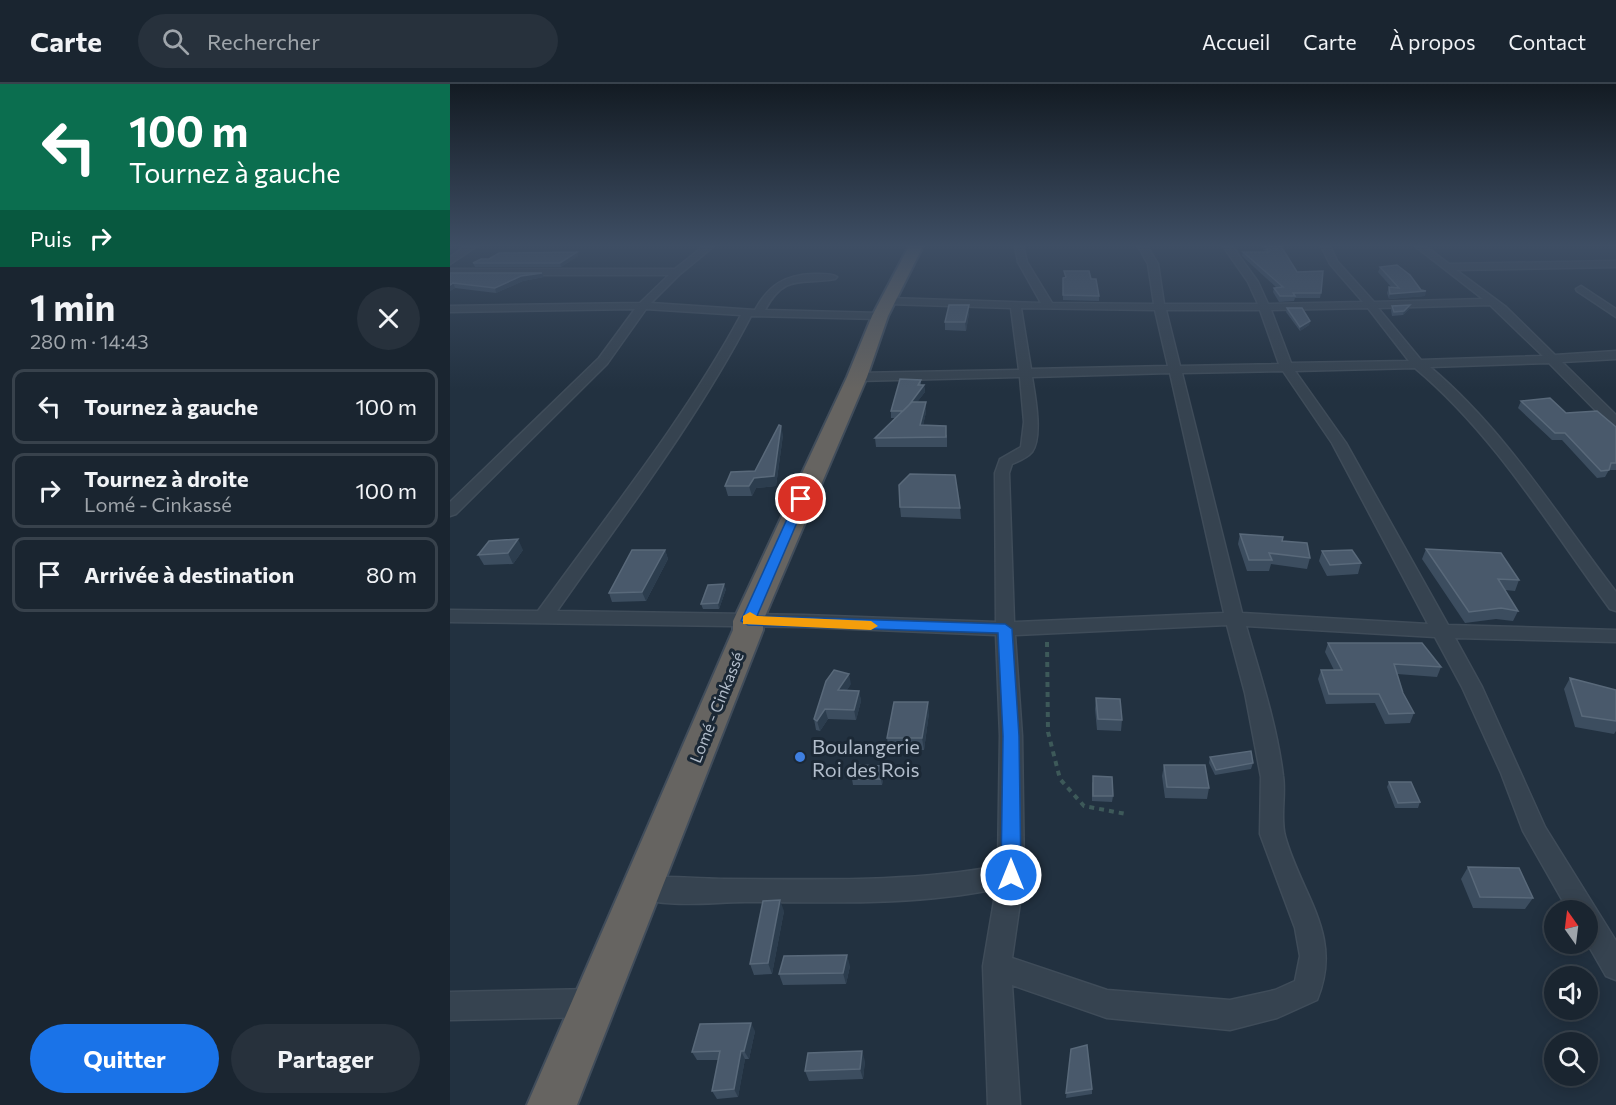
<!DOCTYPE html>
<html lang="fr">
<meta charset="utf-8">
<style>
body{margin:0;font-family:Commissioner,sans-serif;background:#27313c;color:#f1f3f6;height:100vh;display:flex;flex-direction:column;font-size:22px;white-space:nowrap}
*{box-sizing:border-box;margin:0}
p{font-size:20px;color:#9fa5ab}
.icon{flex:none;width:33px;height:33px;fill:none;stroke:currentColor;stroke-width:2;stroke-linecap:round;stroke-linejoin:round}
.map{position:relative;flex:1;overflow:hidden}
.drawer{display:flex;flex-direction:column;background:#1a2530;width:450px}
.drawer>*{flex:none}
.hud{background:#0b6e4f;color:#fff;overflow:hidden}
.needle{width:39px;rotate:346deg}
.tools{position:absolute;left:1094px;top:816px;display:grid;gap:12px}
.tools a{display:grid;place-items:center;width:54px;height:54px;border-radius:50%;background:#1a2530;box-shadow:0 3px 15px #0003,0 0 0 2px #38424c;font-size:30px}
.pin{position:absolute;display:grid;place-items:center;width:51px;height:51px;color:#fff;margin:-26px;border:3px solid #fff;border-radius:50%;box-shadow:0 2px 6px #0007}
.me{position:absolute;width:66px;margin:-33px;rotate:0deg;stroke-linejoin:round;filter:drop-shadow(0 0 4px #0008)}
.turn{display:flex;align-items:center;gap:21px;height:126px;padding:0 30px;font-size:27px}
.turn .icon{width:78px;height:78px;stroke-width:2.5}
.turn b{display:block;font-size:42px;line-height:51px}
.then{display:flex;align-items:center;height:57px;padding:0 30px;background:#0003;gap:12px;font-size:22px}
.round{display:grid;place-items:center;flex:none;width:63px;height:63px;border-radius:32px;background:#27313c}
.overview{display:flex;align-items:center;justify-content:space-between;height:102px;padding:0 30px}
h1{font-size:36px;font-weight:700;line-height:45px}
.primary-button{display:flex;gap:12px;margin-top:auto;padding:12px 30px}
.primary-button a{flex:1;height:69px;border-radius:36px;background:#1a73e8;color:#fff;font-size:24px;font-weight:700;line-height:69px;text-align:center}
.primary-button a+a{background:#27313c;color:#f1f3f6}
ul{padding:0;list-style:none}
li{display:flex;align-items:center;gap:18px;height:75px;margin:0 12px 9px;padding:0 18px;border:3px solid #38424c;border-radius:12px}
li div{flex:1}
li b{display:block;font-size:22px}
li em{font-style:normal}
header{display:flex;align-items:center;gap:36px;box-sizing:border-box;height:84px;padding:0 30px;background:#1a2530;border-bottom:2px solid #38424c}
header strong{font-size:28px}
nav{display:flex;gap:33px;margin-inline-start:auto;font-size:21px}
.search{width:420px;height:54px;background:#27313c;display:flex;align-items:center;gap:15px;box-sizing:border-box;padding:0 21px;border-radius:33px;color:#9fa5ab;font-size:22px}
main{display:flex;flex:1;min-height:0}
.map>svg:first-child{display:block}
</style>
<header>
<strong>Carte</strong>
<div class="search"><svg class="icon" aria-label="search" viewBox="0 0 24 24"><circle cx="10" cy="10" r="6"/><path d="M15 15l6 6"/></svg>Rechercher</div>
<nav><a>Accueil</a><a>Carte</a><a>À propos</a><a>Contact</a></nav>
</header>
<main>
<section class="drawer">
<div class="hud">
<div class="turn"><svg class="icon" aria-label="left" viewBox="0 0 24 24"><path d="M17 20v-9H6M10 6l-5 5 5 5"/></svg><div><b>100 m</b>Tournez à gauche</div></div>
<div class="then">Puis<svg class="icon" aria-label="right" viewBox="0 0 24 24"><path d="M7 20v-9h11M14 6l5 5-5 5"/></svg></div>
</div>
<div class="overview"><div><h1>1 min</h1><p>280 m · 14:43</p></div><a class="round"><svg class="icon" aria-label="close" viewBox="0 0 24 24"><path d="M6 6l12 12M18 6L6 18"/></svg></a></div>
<ul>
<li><svg class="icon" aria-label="left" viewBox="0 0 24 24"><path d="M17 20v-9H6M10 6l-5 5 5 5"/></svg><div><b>Tournez à gauche</b></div><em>100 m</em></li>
<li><svg class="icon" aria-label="right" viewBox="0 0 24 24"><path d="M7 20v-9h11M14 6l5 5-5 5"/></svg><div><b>Tournez à droite</b><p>Lomé - Cinkassé</p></div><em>100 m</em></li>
<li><svg class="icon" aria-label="arrive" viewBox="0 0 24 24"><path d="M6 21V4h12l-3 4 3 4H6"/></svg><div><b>Arrivée à destination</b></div><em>80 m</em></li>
</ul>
<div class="primary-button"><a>Quitter</a><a>Partager</a></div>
</section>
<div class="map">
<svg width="1166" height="1021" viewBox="0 0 1166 1021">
<rect width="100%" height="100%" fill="#223140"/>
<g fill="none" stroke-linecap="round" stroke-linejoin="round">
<g stroke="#3f4c59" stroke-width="3">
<path id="minor" d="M16 162H27L0 180V173Z
M254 162H264L230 190 201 219 305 226C319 201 335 191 363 190 371 190 381 189 387 193L385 195C351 201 335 189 315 226L430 229 435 232 430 235 301 232C247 336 174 431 107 527L354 531 546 538 545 389 550 375 571 363 574 338 570 293 407 297 401 293 407 289 569 286 561 224 439 220 434 217 439 214 591 219 568 178 565 162H573L577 178 602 219 704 220 698 180 688 162H697L708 180 714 220H808L798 198 773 162H782L808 198 818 220 913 218 880 180 871 162H880L887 177 924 218 1033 215 965 162H975L999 180 1166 177V183L1006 186 1056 223 1105 271 1166 267V275L1112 278 1166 331V343L1161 342 1099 279 980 283C1054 345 1108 432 1166 508V527L1160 525C1099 442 1044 350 965 284L845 287 896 359 998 541 1166 546V558L1005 554 1032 603 1095 743 1166 857V896L1156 892 1137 859V826H1118L1073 747 1051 689 1012 603 985 553 796 542C810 591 827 641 833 692 836 711 830 733 835 752 851 811 894 851 867 916L827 934 780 946 657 934 562 901 570 1021H538L533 882 546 805C464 822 380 818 296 818 261 818 217 825 183 812L179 804 183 796C199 790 253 795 274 795 366 795 458 799 548 782L550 652 546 551 354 543 0 538V526L88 527C158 430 234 336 291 231L196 225 157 280 6 430 0 432V418L149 274 185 225 0 228V222L190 219 219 191H0V185H225ZM1040 221 1093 272 971 276 928 224ZM571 224 705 226 718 282 581 285ZM918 224 959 277 841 279 821 226ZM716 226H810L829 280 730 282ZM833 287 882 359 978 540 792 529 732 289ZM720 289 774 529 564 538 559 389 562 380C569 377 577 374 582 368 593 353 585 311 582 293ZM777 541 795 609 811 693 810 750 845 844 850 872 845 897 825 906 780 916 657 906 562 874 574 791 572 652 565 551Z
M1131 202 1166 225V233L1127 207 1126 205Z
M144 905 154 909 158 919 154 929 144 933 0 936V908Z"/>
</g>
<g stroke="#414d5b" stroke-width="4">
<path id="trunk" d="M459 162H473L438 232 417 293 313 537V546L127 1021H77L283 546V537L397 293 422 232Z"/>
</g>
<path stroke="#3d5959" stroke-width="4" stroke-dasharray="5 5" stroke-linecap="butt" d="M597 558 598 648 610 695 634 722 676 730"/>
<use href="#minor" fill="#364350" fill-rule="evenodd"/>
<use href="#trunk" fill="#666461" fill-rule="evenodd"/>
</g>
<path fill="#3c4d5f" d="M811 162H831L847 188 871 209 870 214H845L844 217 829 218 823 208 824 204H827L792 172 793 168H815Z
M127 168 128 172 111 183H25L23 179 39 175Z
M930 183 975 212 939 215 937 209 939 203 942 204 928 188Z
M614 187 641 195 649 212V217L613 216V194L615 193Z
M0 189H92L94 193 73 197 46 209 5 204 0 207Z
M519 221V229L516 247 495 246V238Z
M942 222 959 225 953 231 942 232 941 226Z
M837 224 860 237 859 241 850 247 836 228Z
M471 296V301H474L475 308 467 318H476V328L473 341 497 351V363H426L425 354 445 334H441V327Z
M1071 317 1166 343V386H1159L1155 393 1147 394 1112 356H1102L1068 324Z
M333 351 326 402 306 404 302 412H278L275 402 305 387Z
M450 423 510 424 511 435 451 433Z
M790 450 832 457 860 474 857 485 821 480 819 487H797L788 460Z
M976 465 1069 496 1065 507 1055 506 1068 527 1063 537 1046 535 1015 539 972 475Z
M73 466 63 480 34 481 28 471Z
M215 466 218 475 196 517 162 518 159 509Z
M872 467 911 479 908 490 877 492 869 477Z
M276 505 269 525H253L251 520Z
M878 559 991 583 987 593 947 590 953 609 964 629 960 639 935 640 925 619 876 620 868 595 871 586H884L875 568Z
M1120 594 1166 606V647L1164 650 1125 643 1114 605Z
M401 600 396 607H409L411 617 406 636 378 635 370 647 366 646 364 635Z
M646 614 672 636 671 647 647 646 645 625Z
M479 629 474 666H439L437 654Z
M760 673 803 679 801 685 765 691 759 679Z
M714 681 759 704 757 715 715 714 712 692Z
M434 682 435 687 432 701H403L402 695Z
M642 698 663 712 662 718 642 717Z
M939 698 970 718 968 724H945L937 703Z
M1018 783 1083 814 1075 825 1023 824 1011 795Z
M334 827 322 890 304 891 300 880Z
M400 882 396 900 333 901 329 890Z
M305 947 299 975H295L288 1013 267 1015 262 1007 268 976H247L242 968Z
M621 965 642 1005V1010L616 1014Z
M415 977 413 995 359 997 355 987Z"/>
<path fill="#2c3d4e" d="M127 168 128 172 111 183 110 179Z
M92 189 94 193 73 197 46 209 45 204 71 192Z
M3 199 5 204 0 207V201Z
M976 207 975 212 939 215 940 210Z
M519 221V229L516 247 515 238Z
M960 221 959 225 953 231 954 227Z
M860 237 859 241 850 247V243Z
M474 301 475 308 455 334V327Z
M476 318V328L471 351 470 341Z
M331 342 333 351 326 402 306 404 302 412 299 402Z
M68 455 73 466 63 480 58 469Z
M215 466 218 475 196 517 192 508Z
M274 500 276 505 269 525 268 519Z
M399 590 401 600 390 617 388 606Z
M409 607 411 617 406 636 404 626Z
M478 618 479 629 474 666 472 654Z
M375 625 378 635 370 647 367 637Z
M434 682 435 687 432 701 431 695Z
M330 816 334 827 322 890 318 879Z
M397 871 400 882 396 900 393 889Z
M301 939 305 947 299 975 294 967Z
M291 967 295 975 288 1013 284 1005Z
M412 967 415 977 413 995 410 985Z"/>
<path fill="#49596b" stroke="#59697a" stroke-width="1.5" d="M815 162H831L847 188 873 187 871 209H843L845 212H830L824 204 833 203 793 168H819Z
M127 168 110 179H23L31 175H39L49 169Z
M947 181 960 191 971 206 976 207 940 210 939 203 949 204 930 183Z
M614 187H639L641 195H646L649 212 613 211V194L616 193Z
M0 189H92L71 192 45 204 3 199 0 201Z
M499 221H519L515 238H495Z
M960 221 954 227 944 228 942 222Z
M837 224H852L860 237 850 243Z
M450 295 471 296 468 301H474L459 321 453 327H441Z
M1100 314 1116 329 1147 327 1166 343V379H1161L1159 386 1151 387 1115 349H1105L1071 317Z
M462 318H476L470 341 496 342V353L425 354Z
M329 341 331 342 324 392 304 394 299 402H275L281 388 305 387Z
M460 390 505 391 510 424 450 423 449 401Z
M790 450 833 453 832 457 857 459 860 474 819 469 822 476H799Z
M68 455 58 469 28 471 39 457Z
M976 465 1051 469 1069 496 1048 495 1068 527 1051 524 1019 528Z
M182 466H215L192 508 159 509Z
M902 466 911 479 880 481 872 467Z
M274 500 268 519 251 520 258 501Z
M878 559H972L991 583 944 580 953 609 964 629 939 630 929 610H879L871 586H892Z
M384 586 399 590 388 606 409 607 404 626 375 625 367 637 364 635 376 597Z
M1120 594 1166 606V637L1132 632Z
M646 614 670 615 672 636 648 635Z
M444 618H478L472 654H437Z
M801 667 803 679 766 686 760 673Z
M405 681 434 682 431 695H402Z
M714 681H755L759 704 717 703Z
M643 692 662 693 663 712H643Z
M939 698H961L970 718 948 719Z
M1018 783 1069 784 1083 814 1030 813Z
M330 816 318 879 300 880 313 817Z
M397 871 393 889 329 890 334 872Z
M301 939 294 967H291L284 1005 262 1007 270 967 242 968 250 940Z
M637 961 642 1005 616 1009 621 965Z
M412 967 410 985 355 987 358 969Z"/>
<linearGradient id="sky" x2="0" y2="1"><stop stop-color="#131b23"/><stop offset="0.53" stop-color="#3e4e64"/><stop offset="1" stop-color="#3e4e64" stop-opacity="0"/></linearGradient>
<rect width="1166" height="305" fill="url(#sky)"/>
<path fill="#1a73e8" stroke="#114b97" stroke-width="1.5" d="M351 411 357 415 307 532 555 540 562 545 569 652 571 791 568 797 561 800 554 797 551 791 553 652 548 549 298 541 291 537 346 415Z"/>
<path fill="#f59e0b" d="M300 528 307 532 421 537 428 542 421 546 293 540V532Z"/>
<circle fill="#3f7fe0" stroke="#1b2835" stroke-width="2" cx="350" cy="673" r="6"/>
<g text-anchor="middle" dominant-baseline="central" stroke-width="6" stroke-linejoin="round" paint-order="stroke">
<g font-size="16" fill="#b2bdcb" stroke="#1b2835">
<text transform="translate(266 623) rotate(-68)">Lomé - Cinkassé</text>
</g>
<g font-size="20" fill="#b2bdcb" stroke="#1b2835" text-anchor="start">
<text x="362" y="662">Boulangerie<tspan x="362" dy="23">Roi des Rois</tspan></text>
</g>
</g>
</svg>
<div class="tools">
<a><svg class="needle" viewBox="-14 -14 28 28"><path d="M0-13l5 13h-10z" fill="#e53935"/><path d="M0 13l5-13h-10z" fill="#9fa5ab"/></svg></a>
<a><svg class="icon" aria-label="sound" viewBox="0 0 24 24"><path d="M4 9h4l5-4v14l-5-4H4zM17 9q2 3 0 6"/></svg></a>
<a><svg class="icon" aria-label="search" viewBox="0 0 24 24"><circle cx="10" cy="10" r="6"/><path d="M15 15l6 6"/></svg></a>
</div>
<div class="pin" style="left:351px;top:415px;background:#d93025"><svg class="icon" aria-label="arrive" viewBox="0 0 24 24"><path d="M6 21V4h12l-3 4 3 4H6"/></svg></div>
<svg class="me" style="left:561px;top:791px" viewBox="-20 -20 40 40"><circle r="17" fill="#1a73e8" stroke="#fff" stroke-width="3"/><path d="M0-11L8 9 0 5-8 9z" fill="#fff"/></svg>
</div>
</main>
